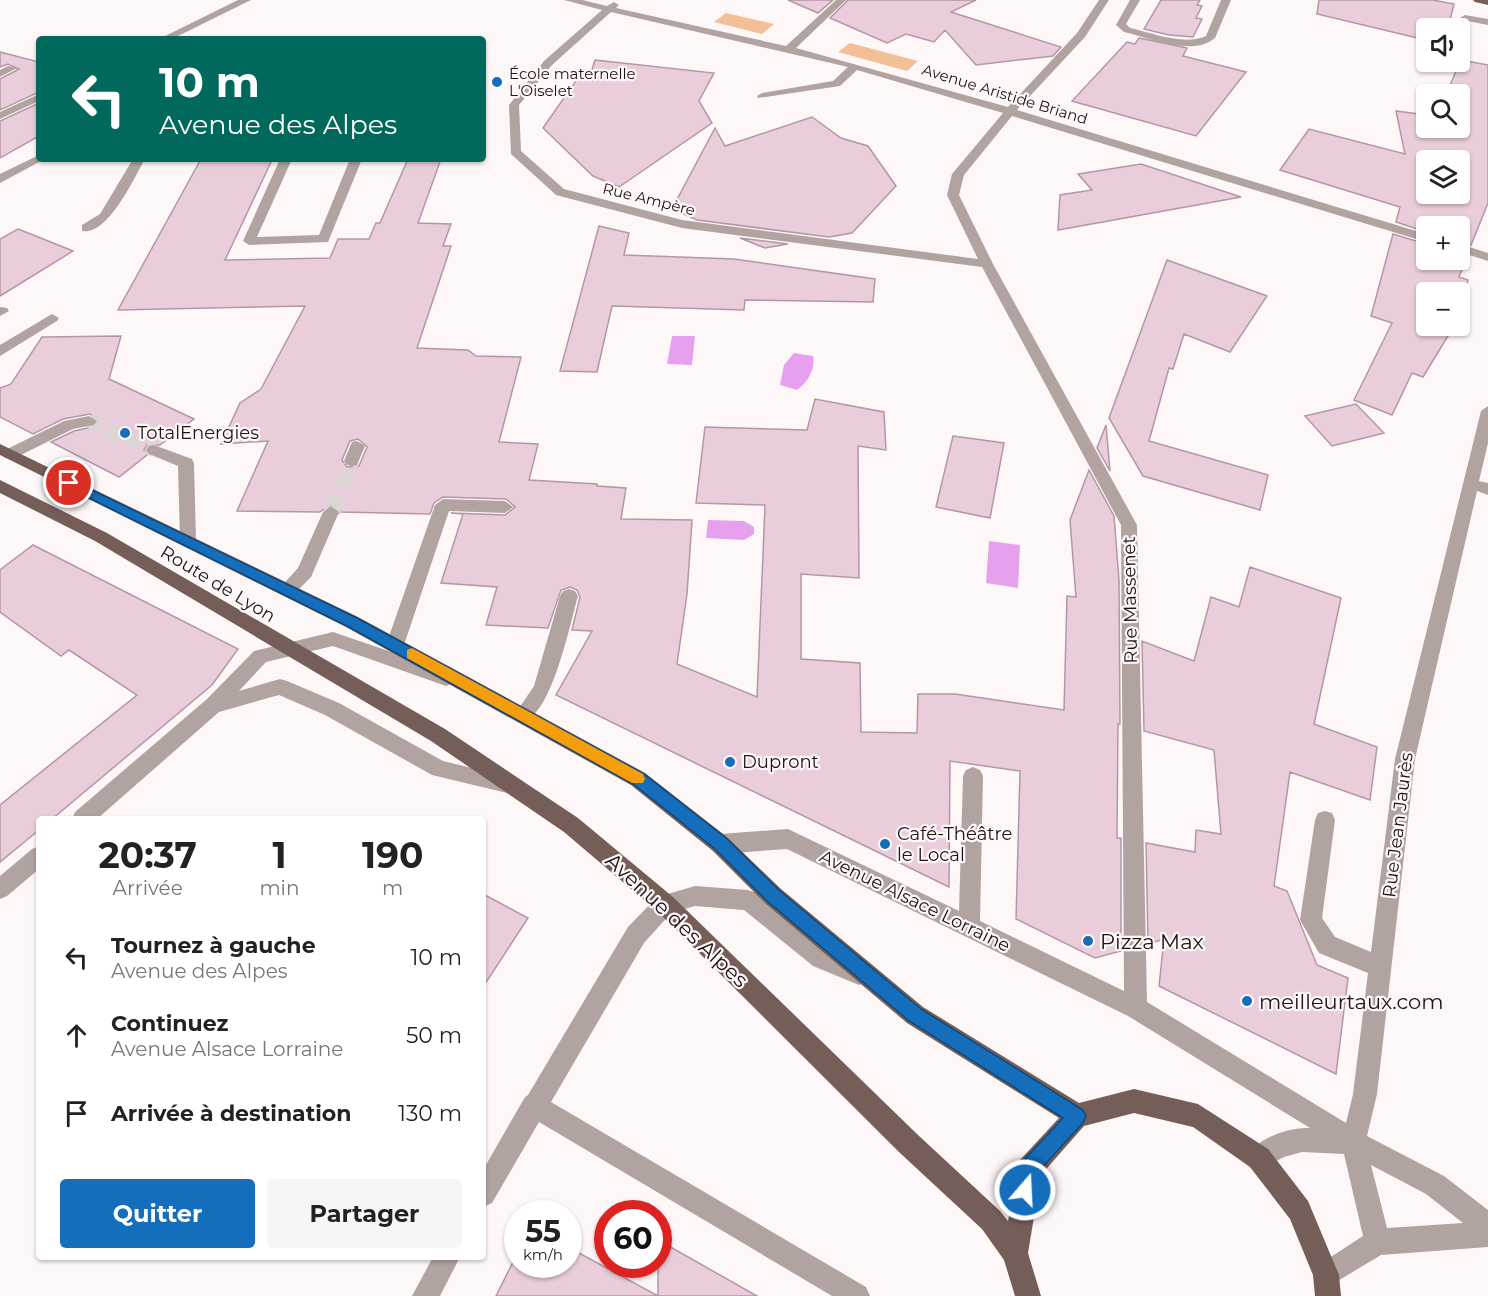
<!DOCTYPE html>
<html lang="fr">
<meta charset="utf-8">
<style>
body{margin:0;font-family:Montserrat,sans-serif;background:#f6f6f6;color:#222;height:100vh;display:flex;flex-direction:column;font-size:22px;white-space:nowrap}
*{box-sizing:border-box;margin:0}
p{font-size:20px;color:#767676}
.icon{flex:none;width:33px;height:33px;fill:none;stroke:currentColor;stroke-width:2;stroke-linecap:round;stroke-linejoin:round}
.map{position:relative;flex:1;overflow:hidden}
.sheet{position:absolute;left:36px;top:816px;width:450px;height:444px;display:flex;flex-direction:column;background:#fff;border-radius:6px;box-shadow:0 2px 4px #0004}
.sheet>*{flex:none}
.banner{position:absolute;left:36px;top:36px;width:450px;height:126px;border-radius:6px;box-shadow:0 2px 4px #0004;background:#00695c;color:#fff;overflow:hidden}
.buttons{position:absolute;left:1416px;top:18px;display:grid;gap:12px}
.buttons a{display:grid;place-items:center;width:54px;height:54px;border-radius:6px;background:#fff;box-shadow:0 2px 4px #0004;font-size:30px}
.speed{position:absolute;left:504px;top:1200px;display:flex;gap:12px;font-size:30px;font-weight:700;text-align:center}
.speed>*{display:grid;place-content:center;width:78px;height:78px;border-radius:50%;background:#fff;box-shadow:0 2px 4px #0004;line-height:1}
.speed small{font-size:15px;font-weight:400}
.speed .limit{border:9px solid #d22;background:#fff;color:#111}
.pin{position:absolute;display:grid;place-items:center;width:51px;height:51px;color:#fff;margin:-26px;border:3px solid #fff;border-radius:50%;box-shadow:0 2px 6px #0007}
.me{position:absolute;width:66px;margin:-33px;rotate:19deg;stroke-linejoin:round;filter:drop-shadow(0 0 4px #0008)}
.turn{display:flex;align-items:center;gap:21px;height:126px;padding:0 24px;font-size:27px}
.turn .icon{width:78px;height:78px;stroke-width:2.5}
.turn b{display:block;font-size:42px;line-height:51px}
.eta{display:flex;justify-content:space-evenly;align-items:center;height:102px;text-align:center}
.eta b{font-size:36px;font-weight:700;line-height:42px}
.cta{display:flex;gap:12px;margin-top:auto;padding:12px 24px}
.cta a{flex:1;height:69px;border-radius:6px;background:#156ebb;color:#fff;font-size:24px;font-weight:700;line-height:69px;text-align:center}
.cta a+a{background:#f6f6f6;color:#222}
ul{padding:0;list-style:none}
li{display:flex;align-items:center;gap:18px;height:78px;padding:0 24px}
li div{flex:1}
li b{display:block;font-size:22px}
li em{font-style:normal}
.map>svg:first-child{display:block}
</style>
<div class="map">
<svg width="1488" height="1296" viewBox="0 0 1488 1296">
<rect width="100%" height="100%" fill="#fef7f8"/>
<path fill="#f3bf96" d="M726 13 774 24 762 34 714 22Z
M850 43 918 61 907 71 838 52Z"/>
<path fill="#e5a1ed" d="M672 336H695L692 365 667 364Z
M794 353 813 356C816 369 807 383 797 390L780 385 784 365Z
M708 520 744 521 754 527V534L744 540 706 538Z
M989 541 1020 545 1018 588 986 583Z"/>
<path fill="#eacddb" stroke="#b397a5" stroke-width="1.5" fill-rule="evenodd" d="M788 0H833L818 13Z
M848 0H976L951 12 1061 47 1053 56 976 65 945 30 934 42 906 34 887 43 830 18Z
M1161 0H1200L1197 5 1202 6 1196 18 1202 19 1193 37 1169 35 1144 29Z
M1319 0H1433L1454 4 1448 28H1426V40L1317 14Z
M1139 38 1187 48 1183 56 1246 72 1196 136 1072 101 1127 42 1135 44Z
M0 52 39 62V92L0 110V79L19 69 8 64 0 67Z
M595 60 714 73 699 101 712 123 619 187 593 176 543 128 580 75 590 76Z
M1461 60 1488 65V203L1471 245 1460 242V226H1426V232L1396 222 1400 207 1280 170 1309 129 1405 154 1396 111 1426 115V128H1460V94H1446ZM1426 160H1460V194H1426Z
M39 103V136L0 158V121Z
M812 117 841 138 868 146 896 186 852 233 829 237 697 220 672 209 715 128 725 146Z
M201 159 272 160 225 260 330 258 338 239H369L376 223H380L408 159H441L418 223 451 224 443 246H451L417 348 468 350 476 356 521 357 499 442 538 444 529 480 597 484V486L626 488 621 519 692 520 687 594 677 664 757 697 765 505 696 503 705 427 807 430 815 399 884 412 886 450 858 446 859 578 801 574V659L860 663 861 732 917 733 918 694H955L1064 710 1067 596 1076 597 1070 520 1089 470 1114 516 1119 580 1120 724H1118L1117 838H1121V951L1095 958 1016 919 1020 771 950 761 949 887 556 695 592 631 572 630 580 597 577 590 570 587 561 590 548 628 486 625 497 587 441 583 463 514 451 513 505 515 515 507 506 499 443 497 434 503 430 514 341 512 331 504 320 512 237 511 268 441 221 444 240 403 261 389 305 306 118 310ZM358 439 367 447 359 466 347 467 342 460 350 441Z
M1141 164 1241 197 1058 230 1060 195 1092 190 1078 174Z
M599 226 629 233 624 255 734 259 875 279 873 302 745 300 744 310 612 306 597 372 560 371Z
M18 229 73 251 0 296V239Z
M1393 234 1426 244V260H1460V254L1467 257 1459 277 1468 280 1460 312V292H1426V326H1454L1423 377 1412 373 1392 415 1354 400 1392 323 1371 316Z
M740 238 788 244 765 248Z
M1167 260 1267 296 1230 352 1184 334 1173 369 1169 368 1149 441 1268 475 1260 510 1143 476 1109 418Z
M121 336 109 379 194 419 160 445H147L144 450 147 455 119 477 51 442 74 431 96 426 99 421 90 414 63 419 33 434 0 417V388L11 384 42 337Z
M1356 404 1384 433 1332 446 1305 416Z
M1106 425 1110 471 1097 448Z
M953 436 1004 443 990 518 936 507Z
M33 545 238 649 212 685 52 819H39V830L0 862V805L137 695 69 650 61 656 0 612V570Z
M1250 567 1341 598 1314 724 1377 747 1370 800 1290 772 1274 886 1287 891 1317 965 1348 978 1336 1074 1159 986 1164 939 1148 944 1146 843 1195 852 1196 830 1221 834 1214 750 1144 731 1142 641 1194 661 1211 597 1239 607Z
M483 894 528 918 483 987Z
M658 1240 757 1296H658Z
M568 1247 658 1296H496L518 1252V1264H568Z"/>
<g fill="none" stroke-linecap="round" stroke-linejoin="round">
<path stroke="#dcd5d6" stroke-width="14" stroke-dasharray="14 7" stroke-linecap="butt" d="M89 421 154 450
M342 485 352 461"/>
<path stroke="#dcd5d6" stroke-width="18" stroke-dasharray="18 9" stroke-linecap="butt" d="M331 512 343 483"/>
<path fill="#b1a3a0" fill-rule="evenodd" d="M238 0H251L172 39H159Z
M564 0H582L607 6 614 2 619 5 616 8 786 46 836 0H846L796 48 1008 107 1077 33 1099 0H1109L1085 37 1017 110 1426 234V242L1012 116 964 175 959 195 993 264 1137 525 1147 1002 1346 1123 1353 1094 1368 973 1319 953 1300 920 1315 820 1318 813 1325 811 1332 813 1335 820 1322 918 1335 937 1371 952 1395 759 1481 411 1488 406V443L1479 481 1488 483V495L1477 491 1415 759 1377 1094 1367 1136 1444 1176 1488 1210V1247L1381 1255 1326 1288 1317 1284 1313 1275 1317 1266 1363 1236 1344 1154 1302 1152 1284 1157 1259 1170 1250 1167 1247 1158C1255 1138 1290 1127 1310 1128L1128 1016 787 849 720 854 713 851 710 844 713 837 720 834 788 829 959 911 963 776 966 770 973 767 980 770 983 776 980 921 1124 991 1121 525 982 267 682 228 556 195 511 154 509 105 544 61 602 10ZM611 12 848 67 833 81 762 93 757 96 758 98 840 86 857 70 1003 113 952 174 947 195 978 259 682 220 564 189 521 151 519 105 552 65ZM1371 1165 1426 1194 1463 1223 1387 1228Z
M1130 0H1140L1126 24 1130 28C1153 33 1184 46 1206 36L1221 0H1231L1215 38C1193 57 1149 38 1124 32L1116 25Z
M1465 15 1488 19V25L1462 20 1460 18Z
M8 66 17 68 0 77V70Z
M39 94V101L0 119V112Z
M39 155V159L43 160 0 183V174Z
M133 159H145C134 178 108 236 82 231V225L100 214Z
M280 159H292L257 237 319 235 350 159H362L328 242 249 245 243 241Z
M1460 244 1488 253V261L1460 252Z
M0 307 7 308 9 311 0 316Z
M52 314 59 318 57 321 0 356V345Z
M89 416 97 421 94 425 73 429 15 458H5L2 454 5 450 64 421Z
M357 441 365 446 357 465 352 466 347 465 344 461 352 442Z
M154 445 192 459 194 463 196 541 194 545 188 547 180 541 178 466 149 454 146 450 149 446Z
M443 499 505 501 513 507 505 513 449 511 404 645 401 650 395 652 389 650 386 645 435 505Z
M331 506 339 512 311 577 293 595H281L278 590 298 568 323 512Z
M569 589 575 591 578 596C571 619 549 731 517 720L515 714 534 686 560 596 563 591Z
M333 632 453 673 455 678 453 683 446 686 333 646 266 662 239 691 280 679 287 681 339 703 443 761 518 779 521 785 518 791 511 794 432 775 325 715 279 695 219 712 97 819H72L75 812 207 699 254 651Z
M39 846V869L7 896 0 899V876L32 849Z
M695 886 748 890 756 893 829 950 867 966 870 974 867 982 859 985 813 966 744 910 695 906 671 913 644 943 551 1102 866 1287 870 1296H832L539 1122 492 1203 483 1207V1170L525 1097 528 1095 628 927 657 897Z
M433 1257H460L440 1296H412Z"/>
<path fill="#755e58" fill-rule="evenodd" d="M1473 0H1488V5L1475 2Z
M0 444 358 617 645 773 727 837 781 889 923 1007 1079 1103 1134 1089 1198 1104 1268 1149 1308 1201 1339 1275 1341 1296H1315L1313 1275 1290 1219 1250 1167 1193 1127 1134 1113 1084 1126 1041 1175 1028 1253 1041 1296H1015L1004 1260 982 1229 900 1153 657 911 564 832 431 741 95 541 0 493V480L107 533 445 729 578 818 673 897 918 1135 1000 1211 1008 1221 1020 1160 1059 1118 907 1023 765 903 713 851 631 785 346 627 0 455Z"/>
</g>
<path fill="#156ebb" stroke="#0e487a" stroke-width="1.5" d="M69 479 357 618 644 774 726 838 779 890 921 1009 1083 1110 1086 1116 1083 1123 1037 1173 1032 1197 1025 1200 1019 1197C1014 1186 1018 1173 1022 1162L1063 1118 909 1021 767 901 715 849 633 784 347 626 65 486 63 483Z"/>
<path fill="#f59e0b" d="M412 648 643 774 645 779 643 783H632L407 658V650Z"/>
<g fill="#156ebb" stroke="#fef7f8" stroke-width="2">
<circle cx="497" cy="82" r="6"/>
<circle cx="125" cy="433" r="6"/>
<circle cx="730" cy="762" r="6"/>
<circle cx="885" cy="844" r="6"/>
<circle cx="1088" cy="941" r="6"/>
<circle cx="1247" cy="1001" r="6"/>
</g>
<g text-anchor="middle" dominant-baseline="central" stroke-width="4.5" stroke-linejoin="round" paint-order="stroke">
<g font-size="15" fill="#1e1315" stroke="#fef7f8" text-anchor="start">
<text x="509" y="73">École maternelle<tspan x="509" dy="17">L'Oiselet</tspan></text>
</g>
<g font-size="15" fill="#1e1315" stroke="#fef7f8">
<text transform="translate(1005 94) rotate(17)">Avenue Aristide Briand</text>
<text transform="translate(649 199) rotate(14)">Rue Ampère</text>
</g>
<g font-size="18" fill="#1e1315" stroke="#fef7f8" text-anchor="start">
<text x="137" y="433">TotalEnergies</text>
<text x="742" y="762">Dupront</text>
<text x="897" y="834">Café-Théâtre<tspan x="897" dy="21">le Local</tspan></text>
</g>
<g font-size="18" fill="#1e1315" stroke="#fef7f8">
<text transform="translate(218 584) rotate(31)">Route de Lyon</text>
<text transform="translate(1130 600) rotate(-91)">Rue Massenet</text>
<text transform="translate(1398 825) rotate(-83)">Rue Jean Jaurès</text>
<text transform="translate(915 901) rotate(26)">Avenue Alsace Lorraine</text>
</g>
<g font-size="21" fill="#1e1315" stroke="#fef7f8">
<text transform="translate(677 920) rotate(43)">Avenue des Alpes</text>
</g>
<g font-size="21" fill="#1e1315" stroke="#fef7f8" text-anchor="start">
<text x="1100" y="941">Pizza Max</text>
<text x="1259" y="1001">meilleurtaux.com</text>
</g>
</g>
</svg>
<div class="buttons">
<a><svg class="icon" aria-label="sound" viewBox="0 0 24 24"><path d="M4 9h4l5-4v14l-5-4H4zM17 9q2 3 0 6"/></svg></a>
<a><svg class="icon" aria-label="search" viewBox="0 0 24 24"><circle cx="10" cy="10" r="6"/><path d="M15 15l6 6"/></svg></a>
<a><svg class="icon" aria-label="layers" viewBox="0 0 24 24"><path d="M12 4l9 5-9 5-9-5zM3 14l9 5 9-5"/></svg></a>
<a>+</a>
<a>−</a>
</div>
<div class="speed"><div>55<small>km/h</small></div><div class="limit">60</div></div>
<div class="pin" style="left:69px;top:483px;background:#d93025"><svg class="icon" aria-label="arrive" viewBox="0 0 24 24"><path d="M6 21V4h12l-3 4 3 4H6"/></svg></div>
<svg class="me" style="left:1025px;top:1190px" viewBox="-20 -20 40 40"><circle r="17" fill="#156ebb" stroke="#fff" stroke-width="3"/><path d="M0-11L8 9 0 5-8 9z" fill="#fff"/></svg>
<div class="banner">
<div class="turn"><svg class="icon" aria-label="left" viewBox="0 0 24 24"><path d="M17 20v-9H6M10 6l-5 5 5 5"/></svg><div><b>10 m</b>Avenue des Alpes</div></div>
</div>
<section class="sheet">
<div class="eta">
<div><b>20:37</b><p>Arrivée</p></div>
<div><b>1</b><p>min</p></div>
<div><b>190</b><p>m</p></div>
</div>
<ul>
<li><svg class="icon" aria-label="left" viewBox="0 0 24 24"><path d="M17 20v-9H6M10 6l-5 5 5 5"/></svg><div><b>Tournez à gauche</b><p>Avenue des Alpes</p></div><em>10 m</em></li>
<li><svg class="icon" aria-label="ahead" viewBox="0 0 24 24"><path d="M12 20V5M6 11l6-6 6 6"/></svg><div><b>Continuez</b><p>Avenue Alsace Lorraine</p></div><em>50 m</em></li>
<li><svg class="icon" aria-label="arrive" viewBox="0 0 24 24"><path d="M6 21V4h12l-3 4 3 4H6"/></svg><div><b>Arrivée à destination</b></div><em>130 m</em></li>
</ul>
<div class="cta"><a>Quitter</a><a>Partager</a></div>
</section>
</div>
